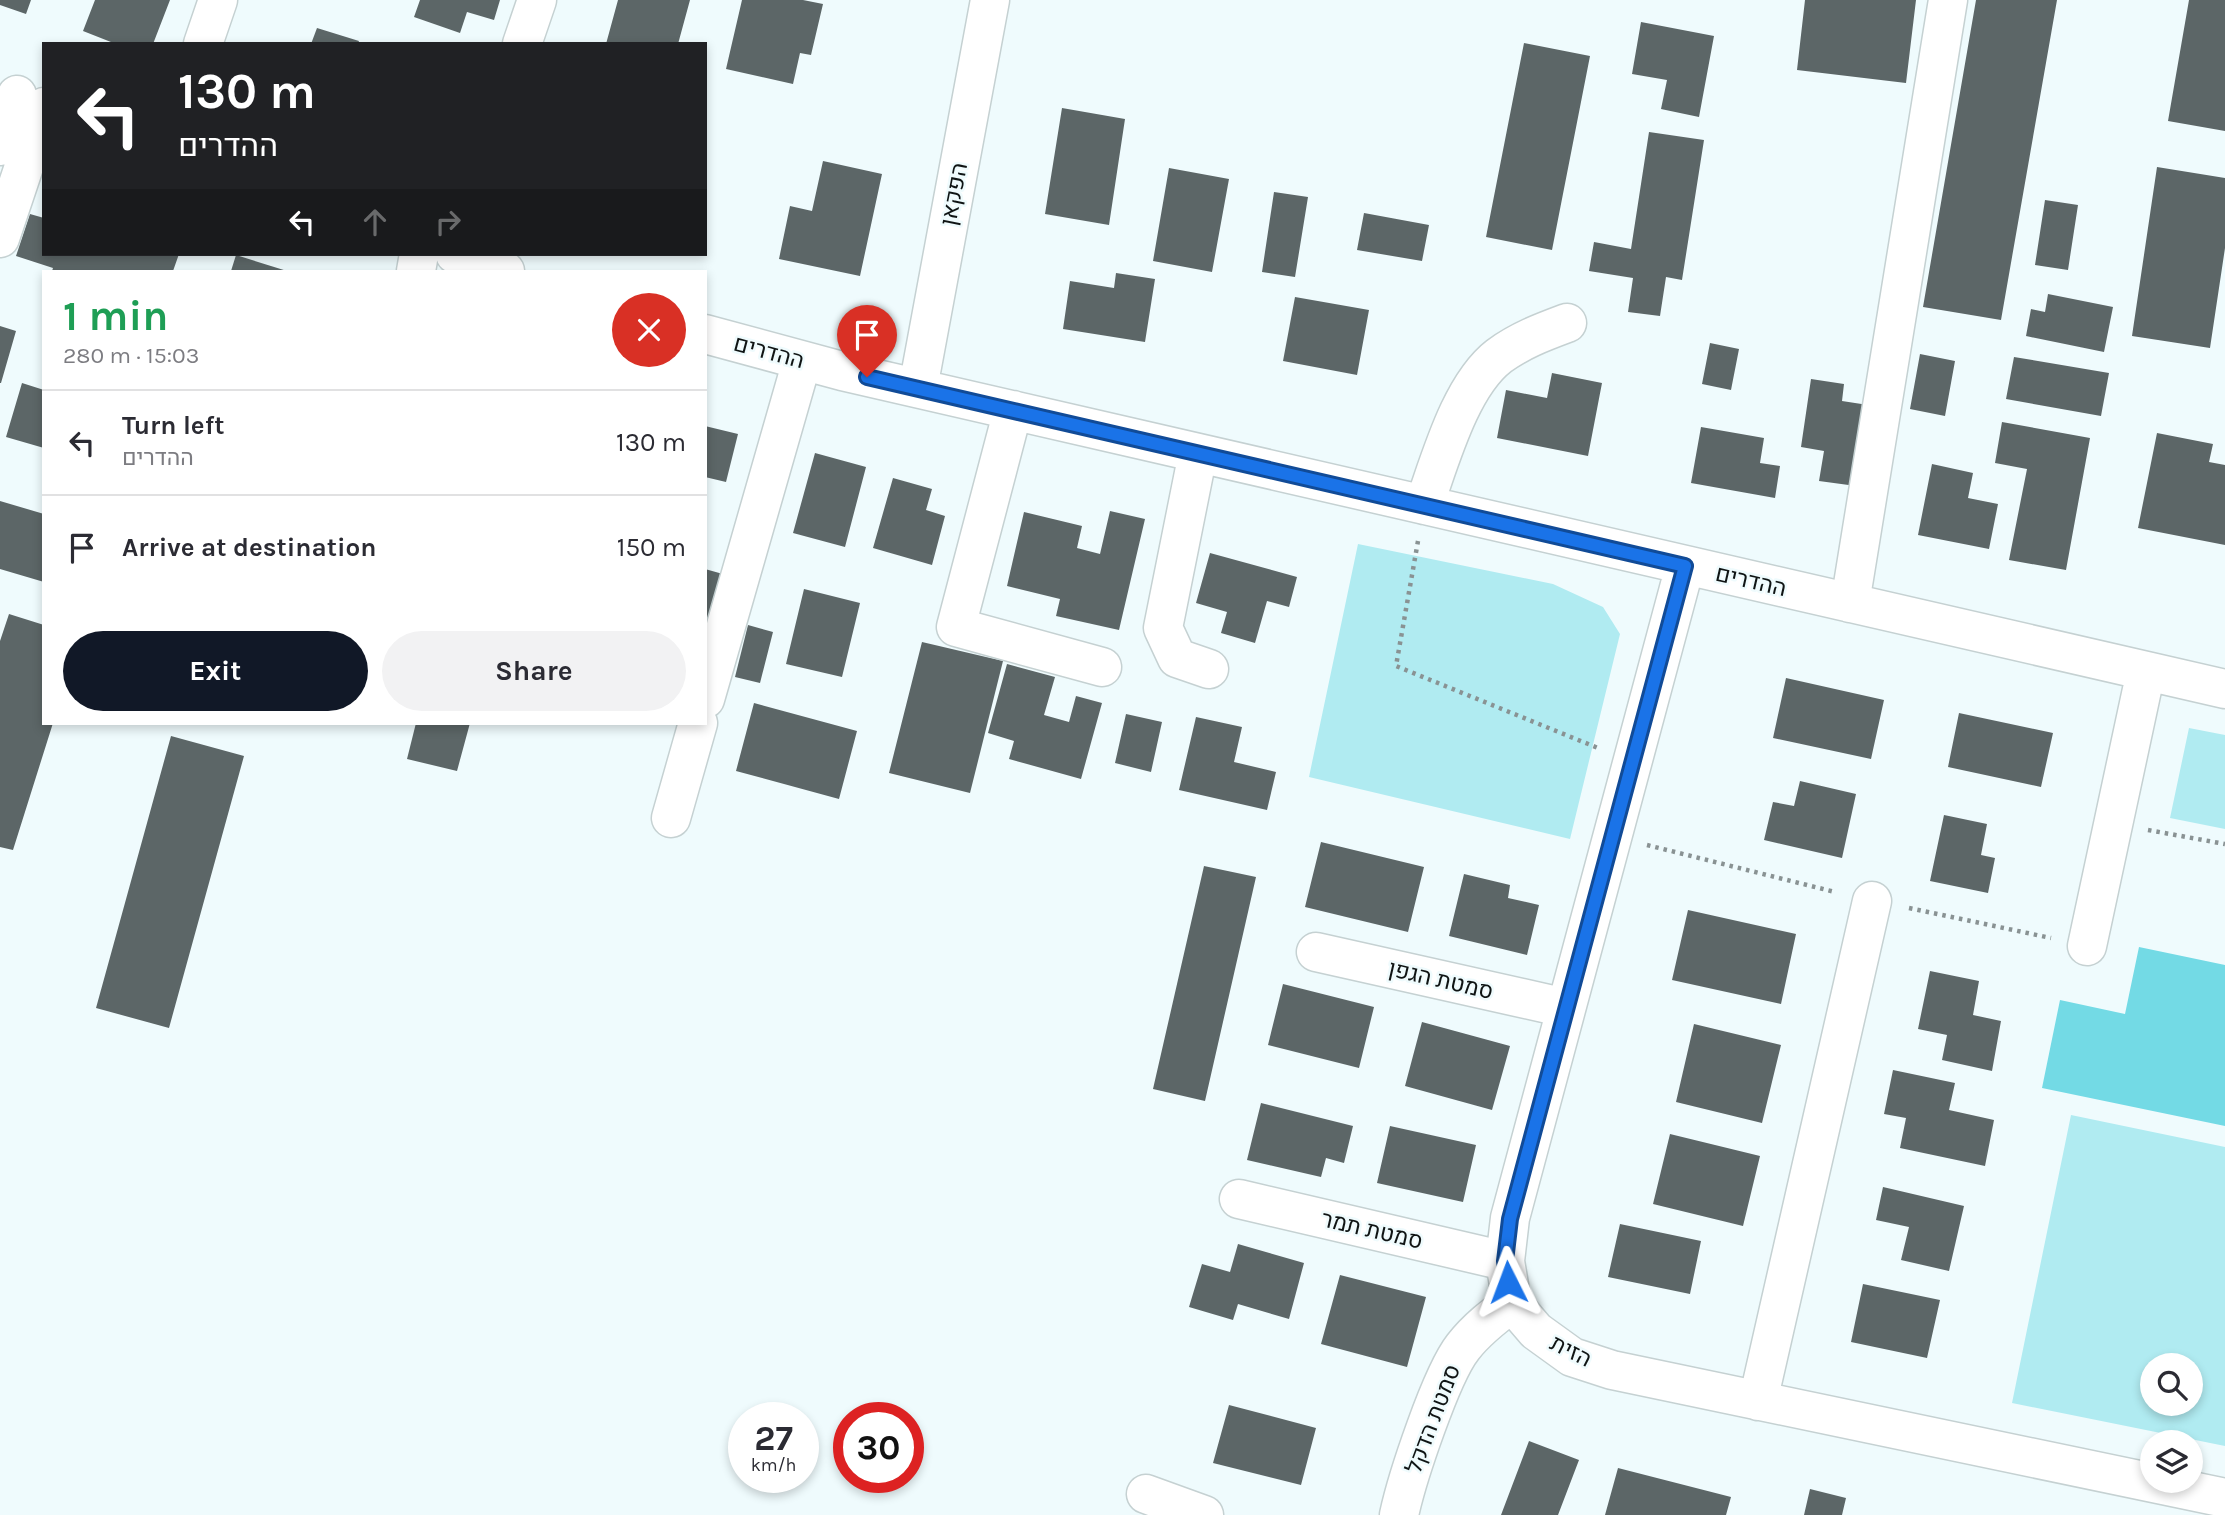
<!DOCTYPE html>
<meta charset="utf-8">
<style>
body{margin:0;font-family:Karla,Heebo,sans-serif;background:#f2f2f3;color:#2b2b33;height:100vh;display:flex;flex-direction:column;font-size:26px;white-space:nowrap}
*{box-sizing:border-box;margin:0}
p{font-size:23px;color:#7c7c81}
.icon{flex:none;width:38px;height:38px;fill:none;stroke:currentColor;stroke-width:2;stroke-linecap:round;stroke-linejoin:round}
.map{position:relative;flex:1;overflow:hidden}
.panel{position:absolute;left:42px;top:270px;width:665px;height:455px;display:flex;flex-direction:column;background:#fff;border-radius:0px;box-shadow:0 4px 10px #0003}
.panel>*{flex:none}
.guide{position:absolute;left:42px;top:42px;width:665px;height:214px;border-radius:0px;box-shadow:0 4px 10px #0003;background:#202124;color:#fff;overflow:hidden}
.fabs{position:absolute;left:2140px;top:1353px;display:grid;gap:14px}
.fabs a{display:grid;place-items:center;width:63px;height:63px;border-radius:50%;background:#fff;box-shadow:0 4px 10px #0003;font-size:35px}
.speed{position:absolute;left:728px;top:1402px;display:flex;gap:14px;font-size:35px;font-weight:700;text-align:center}
.speed>*{display:grid;place-content:center;width:91px;height:91px;border-radius:50%;background:#fff;box-shadow:0 4px 10px #0003;line-height:1}
.speed small{font-size:18px;font-weight:400}
.speed .limit{border:10px solid #d22;background:#fff;color:#111}
.pin{position:absolute;display:grid;place-items:center;width:60px;height:60px;color:#fff;margin:-72px -30px;border-radius:50% 50% 50% 0;rotate:-45deg;box-shadow:0 0 7px #0007}
.pin .icon{rotate:45deg}
.me{position:absolute;width:77px;margin:-38px;rotate:357deg;stroke-linejoin:round;filter:drop-shadow(0 0 5px #0008)}
.turn{display:flex;align-items:center;gap:24px;height:147px;padding:0 21px;font-size:32px}
.turn .icon{width:91px;height:91px;stroke-width:2.5}
.turn b{display:block;font-size:49px;line-height:60px}
.lanes{display:flex;align-items:center;height:66px;padding:0 21px;background:#0003;justify-content:center;gap:35px;direction:ltr}
.lanes .off{opacity:.35}
.round{display:grid;place-items:center;flex:none;width:74px;height:74px;border-radius:37px;background:#f2f2f3}
.head{display:flex;align-items:center;justify-content:space-between;height:119px;padding:0 21px}
h1{font-size:42px;font-weight:700;line-height:52px;color:#1e9e55}
.primary-button{display:flex;gap:14px;margin-top:auto;padding:14px 21px}
.primary-button a{flex:1;height:80px;border-radius:42px;background:#111827;color:#fff;font-size:28px;font-weight:700;line-height:80px;text-align:center}
.primary-button a+a{background:#f2f2f3;color:#2b2b33}
ul{padding:0;list-style:none}
li{display:flex;align-items:center;gap:21px;height:105px;padding:0 21px;border-top:2px solid #e1e1e2}
li div{flex:1}
li b{display:block;font-size:26px}
li em{font-style:normal}
.map>svg:first-child{display:block}
</style>
<div class="map">
<svg width="2225" height="1515" viewBox="0 0 2225 1515">
<rect width="100%" height="100%" fill="#effbfd"/>
<path fill="#b0ebf1" fill-rule="evenodd" d="M1358 544 1553 584 1603 607 1620 634 1570 839 1309 777Z
M2189 728 2225 735V829L2170 818Z
M2071 1115 2225 1147V1446L2012 1403ZM2152 1365H2191V1404H2152Z"/>
<path fill="#73dae5" d="M2139 947 2225 965V1126L2042 1088 2060 1000 2125 1014Z"/>
<path fill="#5c6667" d="M0 0H31L26 14 0 5Z
M95 0H170L153 44H116L83 31Z
M420 0H500L494 20 467 12 460 33 414 17Z
M618 0H690L678 44H606Z
M742 0H803L823 4 811 55 800 53 793 84 726 69Z
M1805 0H1916L1906 83 1797 70Z
M1976 0H2057L2001 320 1923 307Z
M2189 0H2225V131L2168 121Z
M1641 22 1714 36 1699 117 1661 109 1667 80 1632 74Z
M317 28 359 41 358 44H311Z
M1524 43 1590 56 1552 250 1486 237Z
M1062 108 1125 119 1109 225 1045 214Z
M1649 132 1704 140 1682 280 1666 277 1660 316 1628 312 1633 278 1589 271 1594 242 1631 249Z
M823 161 882 174 860 276 779 259 790 206 812 211Z
M2157 167 2225 178V248L2210 348 2132 336Z
M1169 168 1229 179 1212 272 1153 261Z
M1274 192 1308 197 1295 277 1262 272Z
M2045 200 2078 205 2068 270 2035 265Z
M1364 213 1429 225 1422 261 1357 250Z
M30 214 44 218V254H179L173 271H52L53 268 16 256Z
M236 255 287 271H231Z
M1116 273 1155 279 1145 342 1063 329 1070 281 1114 288Z
M2048 294 2113 307 2104 352 2026 336 2031 309 2045 312Z
M1295 297 1369 310 1357 375 1283 361Z
M0 326 16 331 1 383H0Z
M1710 343 1739 349 1731 390 1702 384Z
M1920 354 1955 361 1945 416 1910 409Z
M2014 357 2109 373 2101 416 2006 399Z
M1552 373 1602 383 1588 456 1497 438 1506 390 1547 398Z
M1811 379 1844 384 1842 401 1868 405 1856 486 1819 481 1824 451 1801 447Z
M22 383 44 390V448L6 437Z
M2002 422 2090 438 2066 570 2009 560 2027 469 1995 463Z
M705 426 738 434 726 482 705 477Z
M1701 427 1764 438 1760 463 1780 466 1775 498 1691 483Z
M2157 433 2213 444 2209 462 2225 465V545L2138 528Z
M815 453 866 467 845 547 793 533Z
M1932 464 1973 473 1968 498 1998 504 1989 549 1918 535Z
M893 478 932 489 926 510 945 516 932 565 873 548Z
M0 501 44 514V582L0 569Z
M1110 511 1145 519 1119 630 1056 616 1060 599 1007 586 1024 512 1082 526 1077 548 1100 554Z
M1210 553 1297 577 1289 607 1267 601 1255 643 1221 633 1227 612 1196 603Z
M705 569 730 576 705 660Z
M804 589 860 603 842 677 786 664Z
M9 614 44 625V723H53L13 850 0 847V641Z
M748 625 773 632 760 683 735 677Z
M922 642 1003 661 970 793 889 773Z
M1007 664 1055 677 1044 715 1069 722 1076 696 1102 703 1081 779 1009 759 1014 741 988 733Z
M1786 678 1884 700 1871 759 1773 738Z
M754 703 857 731 839 799 736 771Z
M1959 713 2053 733 2041 787 1948 767Z
M1126 714 1162 722 1151 772 1115 763Z
M1196 717 1242 727 1234 762 1276 772 1267 810 1179 790Z
M416 723H470L457 771 407 759Z
M171 736 244 756 169 1028 96 1008Z
M1800 781 1856 794 1842 858 1764 840 1773 802 1794 806Z
M1944 815 1987 824 1981 855 1995 858 1988 893 1930 881Z
M1321 842 1424 867 1408 932 1305 907Z
M1204 866 1256 877 1205 1101 1153 1089Z
M1464 874 1510 885 1508 898 1539 905 1527 955 1449 936Z
M1688 910 1796 934 1781 1004 1672 980Z
M1930 971 1979 981 1973 1015 2001 1021 1992 1071 1942 1060 1947 1035 1918 1029Z
M1283 984 1374 1007 1359 1068 1268 1045Z
M1422 1022 1510 1046 1492 1110 1405 1086Z
M1694 1024 1781 1045 1762 1123 1676 1102Z
M1893 1070 1955 1083 1949 1110 1994 1120 1985 1166 1900 1148 1906 1118 1884 1114Z
M1261 1103 1353 1126 1344 1163 1326 1158 1321 1177 1247 1160Z
M1390 1126 1476 1145 1463 1202 1377 1183Z
M1670 1134 1760 1156 1743 1226 1653 1204Z
M1883 1187 1964 1206 1949 1271 1901 1260 1909 1227 1876 1220Z
M1620 1224 1701 1241 1690 1294 1608 1277Z
M1238 1244 1304 1263 1289 1319 1238 1304 1233 1320 1189 1307 1202 1264 1230 1272Z
M1340 1275 1426 1297 1407 1367 1321 1344Z
M1863 1284 1940 1300 1927 1358 1851 1342Z
M1229 1405 1316 1428 1301 1485 1213 1463Z
M1529 1441 1579 1460 1558 1515H1501Z
M1618 1468 1731 1497 1726 1515H1605Z
M1810 1489 1846 1498 1842 1515H1804Z"/>
<g fill="none" stroke-linecap="round" stroke-linejoin="round">
<g stroke="#c5d1d2" stroke-width="41">
<path id="minor" d="M203 44 218 0
M522 44 537 0
M0 146 17 95
M0 238 44 107
M455 254 505 271
M416 271 419 254
M705 334 842 371 2225 689
M918 388 990 0
M1013 410 956 627 1102 667
M1198 453 1163 628 1177 658 1209 669
M1424 505C1440 461 1460 386 1499 356 1521 340 1543 332 1567 323
M1685 566 1510 1218 1505 1261 1512 1303 1536 1331 1572 1357 1612 1370 2225 1498
M1850 603 1948 0
M705 699 802 361
M671 818 698 723
M2087 946 2146 671
M1316 952 1566 1008
M1239 1199 1505 1261
M1758 1401 1872 901
M1146 1494 1204 1515
M1399 1515C1407 1478 1441 1375 1463 1347 1477 1329 1494 1316 1512 1303"/>
</g>
<path stroke="#899293" stroke-width="4.5" stroke-dasharray="3.5 5" stroke-linecap="butt" d="M1418 541 1396 666 1598 748
M2148 830 2225 844
M1647 845 1835 892
M1909 908 2051 938"/>
<use href="#minor" stroke="#fff" stroke-width="38"/>
</g>
<g fill="none" stroke-linecap="round" stroke-linejoin="round">
<g stroke="#114b97" stroke-width="18">
<path id="route" d="M867 377 1685 566 1510 1219 1505 1261 1508 1282"/>
</g>
<use href="#route" stroke="#1a73e8" stroke-width="12"/>
</g>
<g text-anchor="middle" dominant-baseline="central" stroke-width="5" stroke-linejoin="round" paint-order="stroke">
<g font-size="23" fill="#0f1414" stroke="#effbfd">
<text transform="translate(954 194) rotate(-79)">הפקאן</text>
<text transform="translate(769 352) rotate(15)">ההדרים</text>
<text transform="translate(1751 581) rotate(13)">ההדרים</text>
<text transform="translate(1441 980) rotate(13)">סמטת הגפן</text>
<text transform="translate(1372 1230) rotate(13)">סמטת תמר</text>
<text transform="translate(1571 1351) rotate(27)">הזית</text>
<text transform="translate(1433 1419) rotate(-69)">סמטת הדקל</text>
</g>
</g>
</svg>
<div class="fabs">
<a><svg class="icon" aria-label="search" viewBox="0 0 24 24"><circle cx="10" cy="10" r="6"/><path d="M15 15l6 6"/></svg></a>
<a><svg class="icon" aria-label="layers" viewBox="0 0 24 24"><path d="M12 4l9 5-9 5-9-5zM3 14l9 5 9-5"/></svg></a>
</div>
<div class="speed"><div>27<small>km/h</small></div><div class="limit">30</div></div>
<div class="pin" style="left:867px;top:377px;background:#d93025"><svg class="icon" aria-label="arrive" viewBox="0 0 24 24"><path d="M6 21V4h12l-3 4 3 4H6"/></svg></div>
<svg class="me" style="left:1508px;top:1282px" viewBox="-20 -20 40 40"><path d="M0-17L14 15 0 8-14 15z" fill="#1a73e8" stroke="#fff" stroke-width="4"/></svg>
<div class="guide">
<div class="turn"><svg class="icon" aria-label="left" viewBox="0 0 24 24"><path d="M17 20v-9H6M10 6l-5 5 5 5"/></svg><div><b>130 m</b>ההדרים</div></div>
<div class="lanes"><svg class="icon" aria-label="left" viewBox="0 0 24 24"><path d="M17 20v-9H6M10 6l-5 5 5 5"/></svg><svg class="icon off" aria-label="ahead" viewBox="0 0 24 24"><path d="M12 20V5M6 11l6-6 6 6"/></svg><svg class="icon off" aria-label="right" viewBox="0 0 24 24"><path d="M7 20v-9h11M14 6l5 5-5 5"/></svg></div>
</div>
<section class="panel">
<div class="head"><div><h1>1 min</h1><p>280 m · 15:03</p></div><a class="round" style="background:#d93025;color:#fff"><svg class="icon" aria-label="close" viewBox="0 0 24 24"><path d="M6 6l12 12M18 6L6 18"/></svg></a></div>
<ul>
<li><svg class="icon" aria-label="left" viewBox="0 0 24 24"><path d="M17 20v-9H6M10 6l-5 5 5 5"/></svg><div><b>Turn left</b><p>ההדרים</p></div><em>130 m</em></li>
<li><svg class="icon" aria-label="arrive" viewBox="0 0 24 24"><path d="M6 21V4h12l-3 4 3 4H6"/></svg><div><b>Arrive at destination</b></div><em>150 m</em></li>
</ul>
<div class="primary-button"><a>Exit</a><a>Share</a></div>
</section>
</div>
